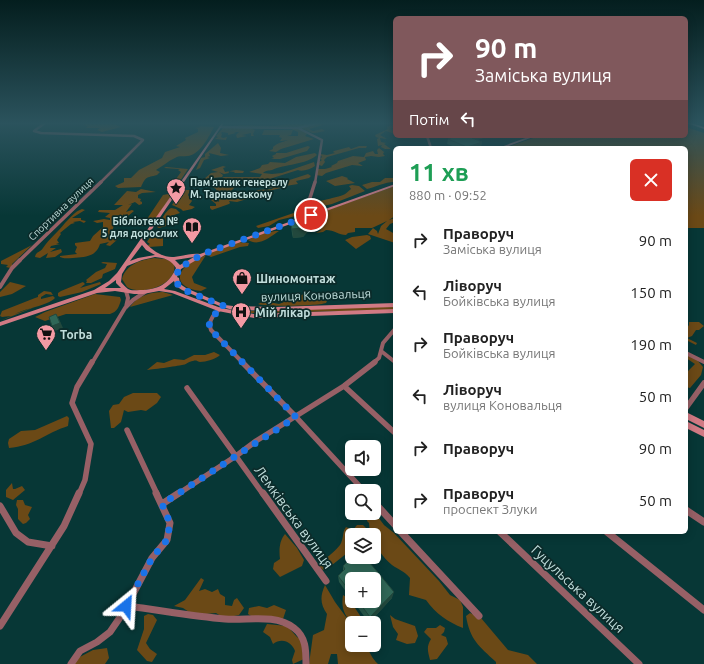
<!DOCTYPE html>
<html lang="uk">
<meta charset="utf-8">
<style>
body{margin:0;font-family:Ubuntu,sans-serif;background:#f6f6f6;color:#222;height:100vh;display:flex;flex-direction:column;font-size:15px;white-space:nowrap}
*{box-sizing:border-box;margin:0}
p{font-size:13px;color:#767676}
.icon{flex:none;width:22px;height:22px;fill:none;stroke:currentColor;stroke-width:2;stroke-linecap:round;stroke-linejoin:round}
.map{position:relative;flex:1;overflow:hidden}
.panel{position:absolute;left:393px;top:146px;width:295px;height:388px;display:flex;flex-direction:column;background:#fff;border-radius:6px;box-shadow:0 2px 10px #0003}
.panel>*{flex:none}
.banner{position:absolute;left:393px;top:16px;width:295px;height:122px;border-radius:6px;box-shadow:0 2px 10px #0003;background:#80585c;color:#fff;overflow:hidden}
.fabs{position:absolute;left:345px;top:440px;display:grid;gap:8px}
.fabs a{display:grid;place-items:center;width:36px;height:36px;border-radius:6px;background:#fff;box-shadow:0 2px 10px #0003;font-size:20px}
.pin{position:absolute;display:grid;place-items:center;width:34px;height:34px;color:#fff;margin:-17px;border:2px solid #fff;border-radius:50%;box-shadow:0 1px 4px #0007}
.me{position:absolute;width:44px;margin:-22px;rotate:27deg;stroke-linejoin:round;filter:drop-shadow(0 0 3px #0008)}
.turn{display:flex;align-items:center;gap:14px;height:84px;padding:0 16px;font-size:18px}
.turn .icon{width:52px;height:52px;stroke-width:2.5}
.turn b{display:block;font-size:28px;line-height:34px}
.then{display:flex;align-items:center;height:38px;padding:0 16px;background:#0003;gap:8px;font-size:15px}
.round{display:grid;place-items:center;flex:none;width:42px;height:42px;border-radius:6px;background:#f6f6f6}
.overview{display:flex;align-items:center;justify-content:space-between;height:68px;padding:0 16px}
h1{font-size:24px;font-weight:700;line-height:30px;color:#1e9e55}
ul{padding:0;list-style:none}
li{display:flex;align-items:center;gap:12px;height:52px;padding:0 16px}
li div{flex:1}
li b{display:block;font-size:15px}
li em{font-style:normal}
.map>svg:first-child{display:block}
</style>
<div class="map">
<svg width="704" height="664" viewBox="0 0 704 664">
<rect width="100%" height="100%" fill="#073736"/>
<path fill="#6b4916" d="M85 123H112L121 127 102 132 97 130 100 128H86L88 126 83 125Z
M283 123 292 124 307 123V125L312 124 309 123H330L309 129 313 131 322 129 325 131C310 134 315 134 301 128L307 134 305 136 314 139 281 149 276 152 269 151 273 149V147C277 143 283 142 288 140L282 141H280L282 138 279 137 280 135H262L264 130H293L291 135 287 136H298V132L291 129 250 128 255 130 253 134 254 136H251V133L242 135 247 136 237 138 236 135 239 132H234L236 133 228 135V133L222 132 221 133 222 134 221 137 223 138 227 137 226 140 215 139 218 137 216 136 223 128 240 125 276 126 285 124Z
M391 125 395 126V128L389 129 395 130V134L386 131 380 135 387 139 380 138 381 142 386 143 384 144 391 149H385L381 147 382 145 378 146 377 139 379 138 376 137 375 135 388 129 387 127Z
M198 126 214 127C208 138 200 155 187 156 182 157 180 155 175 158 168 161 163 166 156 170L160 172 157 175C146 178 146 176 141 187L118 188 115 186 124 182V178H131L139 170 162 158 165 152 180 147 176 146 186 140 185 138 198 132V129L195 128 201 127Z
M686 127 704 133V228H686V148H505L539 136H686Z
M218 143 221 148 220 153 229 155 221 156 209 153 210 156 207 157 210 158 204 160 200 168 196 170 201 158 205 157V154Z
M308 146 310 147 307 151 280 159H271L274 158 272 156 276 154V153H286Z
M359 146H367L366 148H370H359L327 157 324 160 325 162 322 166 316 164 322 160 320 159 322 157 320 154 327 155 335 153 333 152 334 151 349 147 351 149Z
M379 148 384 152 383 154 385 156 379 157 371 156 365 157 366 160 358 163 363 166 352 165 326 173 322 176 316 175 317 169H325L332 167 331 166 337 163 338 161 353 156 364 157 366 153 373 151 375 154H378L377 150Z
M315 153 317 155C306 165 284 164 272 170 268 171 266 170 263 173L272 174 282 173 314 162 315 166C311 169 302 172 298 170L263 181 258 180 222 181 225 180 222 178 224 177H260L262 174 249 172 260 168 262 165 268 164 270 162 285 163 296 157Z
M223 166 226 167 223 168 225 172 236 170 244 171 243 173H234L235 172 228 171 229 173 224 174 219 172 223 175 222 177 204 179 211 173 218 172 211 170Z
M166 167 188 169 174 190H168L181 172 178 170 180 169 164 168Z
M308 174 311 176 309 178 296 181 298 184 273 188 285 187 265 192 264 194 237 202 229 201 230 203 229 204 212 210 210 208V206H216V204L211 200 212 199 214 198 219 202 220 191 217 192 216 189 212 187 214 185 221 187H235L231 191H246V196L254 193 257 190 272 189 273 188 268 187Z
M342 176 348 178 347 179 355 183 335 186 326 181Z
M385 178H395V182C388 181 375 187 367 189L362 185 372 182H380Z
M352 185 359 186 365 191 332 204 314 208 313 202C318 202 337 197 343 195 346 194 348 191 351 189L349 186Z
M395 186V216L389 220 395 218V222L390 224 386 229 395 234V243L368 234 373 228 377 231 378 234 381 226 387 221 372 228H355V232L348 233 346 235C339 235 334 230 326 230L323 232 316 233 321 230 311 224 308 225 301 223 303 220 308 217Z
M141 189 156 192 142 193 138 195V198L141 199 140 201 142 202V204L139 205 135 202 128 205 132 204 126 212 132 210 134 211 128 216 127 220 146 223 142 226H134V223L123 221 124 214 114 225 112 232H114L113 235 118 239 110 246 106 245 109 242 100 244C96 257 85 257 73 258 68 258 64 259 60 257V256L77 254 75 252 77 247 75 245V243L90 241 93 236 103 227V222L97 223 93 221 104 219 110 220V218L105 217 110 213 98 212 99 210H115L123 205H114L127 191 136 192Z
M184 190H190L188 195 192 201 189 205 195 207 192 209 183 211 181 209 172 205 177 197Z
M168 194 172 195 157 217 153 220 147 219 163 195Z
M171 208 176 209 180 213 168 217 166 226 159 228 157 227C161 221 165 211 171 208Z
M308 208 310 209 302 215 299 213 296 216 279 220 269 226 258 228 256 226Z
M82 209 85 210 72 218H81V220L86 221 84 223 80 221 73 222 75 223 71 224 60 233 61 234 57 240 59 243 56 244H60L51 246 50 248H56L50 252 61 249 62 252 55 257 46 258 48 253 40 258 35 257C36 251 40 253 43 248 49 239 58 232 65 223 71 217 74 212 82 209Z
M275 231H279C270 237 259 247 248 240L261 234Z
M160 233 163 239V246L149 247 148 245 150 244 147 242C150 237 153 233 160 233Z
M367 235 370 236 371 239 356 249 345 240 352 237Z
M238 242 249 243 248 246 240 247 211 257 207 255 208 253Z
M32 245 12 264V266L10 268 6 267 8 265 1 264V261Z
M206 255 192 277 194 283 207 288 201 291C189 290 172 283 184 268 189 262 199 258 206 255Z
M154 258 165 259 174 263C179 285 141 296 127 287L122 279C126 264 141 260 154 258Z
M103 262 117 263 115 269 103 274 102 278 91 283H86L87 281 86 280 96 272 105 268 107 264 101 263Z
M10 282 26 286 12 294 0 297V292Z
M83 282 85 284 80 288 100 282 101 284 82 292 60 297 58 296V293L61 291Z
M44 291 51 292 53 295 46 294 41 297V299L53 296 55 298C47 306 26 308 15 314L35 307 0 321 11 316 2 317 0 316 2 311 35 298 38 297V295Z
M163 292 173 295 130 307C137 296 150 292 163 292Z
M95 294 120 297 121 300C119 307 117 312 110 314H66L45 321 35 317 45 312Z
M304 294 313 300 318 299 327 301 326 303C318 306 265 307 258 304L264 301 279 304Z
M395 306V310L250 313 251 311Z
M689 322H699L704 326 699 330H696L692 336 687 338 697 343 696 345 686 340V329L689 325Z
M214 352 220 355C216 359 206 362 200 362 196 361 197 360 193 361 189 361 186 365 182 365 178 366 149 370 147 370L157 362 164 363 174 359 184 360 194 355H205Z
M686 354 698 361 703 367 701 375 690 388 686 387V373L695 364 686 358Z
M133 393H157L161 397 157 403 146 411 141 410 128 412 124 410 121 422 114 428H111L109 411 113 405 119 404 124 397Z
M67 416 69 418 68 426C46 433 34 446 9 448L8 443 9 439 21 431 35 430Z
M12 483 13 489H15L22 486 25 490 13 500 6 497V490Z
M17 500H23L25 505 32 507 28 515 30 519 26 523 23 524 18 519V509L16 505Z
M368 513 378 517 384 525 394 533 439 581 450 595 460 600 463 607V628C448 622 436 614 426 600L409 595 410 578C403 570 399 570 392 565 383 558 374 545 374 535H370L369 523 367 521Z
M357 525H363L367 529 364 535H352L351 550 332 565 323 570 318 565C325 558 334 553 340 545 344 539 342 532 346 527L353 530Z
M285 534 297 548 304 560 302 566 280 577 273 569 274 563 280 559C279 551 279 541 285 534Z
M201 578 204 580 199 591 205 589 212 592 218 589 220 594 225 597V605L232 606 234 600 237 598 244 608 239 615 224 618 216 613 206 614 189 612 183 608 174 606 185 600Z
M325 585 335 602 352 625V645C373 645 365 651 378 664H338L337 654H331L328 664H309L313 635 324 630 327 614C320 604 320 596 325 585Z
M343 595 349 599 365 623 352 624C344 614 341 608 343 595Z
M274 605 286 610 283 619 257 620 248 614 249 608 259 606 267 608Z
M470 613 481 618 508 650 528 655 537 664H496V662C479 646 470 640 466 616Z
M148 614 153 615 157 620 146 643 150 649 157 654 152 662 147 661 137 650 144 629V616Z
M390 615 395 619 415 626 418 636 415 643 407 644 396 640 398 634 393 627Z
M267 624 287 626 297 637 305 642 304 659 293 664 292 660 295 651C292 642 282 637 273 644L270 637 263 632Z
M440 625 445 628 444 632 441 635 446 637 448 644 437 659 430 660C428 652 426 647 431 639L424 632 427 628H436Z
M107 648 109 658 105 664H74L76 659 93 650Z"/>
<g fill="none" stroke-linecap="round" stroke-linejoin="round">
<path stroke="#976066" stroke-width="2.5" d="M45 123 34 131 41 133 134 136 143 140 100 183
M220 127 298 128 318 123
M298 128 322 140 315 183
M427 136 431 148"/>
<path stroke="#976066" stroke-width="3.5" d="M315 182 309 201 318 213
M19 261 101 182"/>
<path stroke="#976066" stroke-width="4" d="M0 287 12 268 20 260
M126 291 128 298 126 307
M224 306C216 312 207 319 211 330L243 363
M381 351 395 362
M686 353 704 362
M92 363 125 308 133 300 145 292
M373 363 379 358 383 343 395 329"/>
<path stroke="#976066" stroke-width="5.5" d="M242 362 296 417 364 491
M344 386 395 433
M187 388 263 494
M686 408 704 383
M127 430 157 494
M79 494 85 480 91 444 72 403 77 387 92 362
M178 494 236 456 256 441 344 386 375 362"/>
<path stroke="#976066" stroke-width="7" d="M263 493 326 581
M374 502 395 525
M162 504 179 493
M0 506 16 533 28 542 52 546
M686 510 704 522
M401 532 479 616
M500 532 639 664
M607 532 704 610
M127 606C159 610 192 616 225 619 247 621 274 613 294 628 306 637 306 650 306 664
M0 626 64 526 79 493
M71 664 80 651 97 642 110 632 123 613 152 558 167 540 170 523 156 493"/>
<path fill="#d17a84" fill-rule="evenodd" d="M222 123H224L144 241C151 250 163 258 174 257 183 256 191 253 200 254L395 184V186L205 255 181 269 177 277 179 278 180 284 186 288 225 305 233 306 275 307 395 303V307L275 311 233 310 222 307 182 290 176 286 174 281 164 289 175 291 221 308 254 314 395 309V313L254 318 218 311 172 293 159 291 143 294H134L115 291 97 293 0 326V322L94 290 109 281 117 273ZM142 245 146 250 155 255 138 258 130 261ZM155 257C165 258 171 260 176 268 169 284 158 290 140 290 136 290 131 291 128 289 125 287 123 284 121 282L122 274 127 266 142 260ZM194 257 180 265 175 260ZM116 280V283L121 288H105Z
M531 136H536L503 148H498Z
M686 412 704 421V428L686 419Z
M686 421 704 430V437L686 428Z"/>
<path fill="#faa5af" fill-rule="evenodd" d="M687 123H692L704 127V129Z"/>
</g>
<path fill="#29594b" d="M483 138 477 140 482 142 481 146 476 148H458L447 144 448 139Z
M291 225 309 230 303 237 293 238 292 234Z
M351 562 392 598 369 623 353 601H374L352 579V600L339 582 338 576 343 571V566Z"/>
<path fill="#22483d" d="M477 136H483V138L471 142 472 138Z
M482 142 481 146 476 148H467V147Z
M308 222 309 230 303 237 293 238 292 229Z
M56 314 59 319 63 328 55 331 52 326Z
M394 592 392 598 369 623 370 617Z"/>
<path fill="#306757" stroke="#22483d" d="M456 136H477L472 138 482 142 467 147 448 139Z
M296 221 308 222 302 228 292 229 291 225Z
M56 314 60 323 52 326 49 317Z
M356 557H365L394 592 370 617 358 601H374V579H352V594L338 576 345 569 343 566 349 560 351 562Z"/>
<linearGradient id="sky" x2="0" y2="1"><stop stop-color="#041e1e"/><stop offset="0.57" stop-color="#2b535d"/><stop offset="1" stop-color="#2b535d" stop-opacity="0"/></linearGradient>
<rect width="704" height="216" fill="url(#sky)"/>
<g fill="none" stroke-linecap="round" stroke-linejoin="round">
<path stroke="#1a73e8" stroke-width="7" stroke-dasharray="0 12.6" d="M126 606 152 558 167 540 170 523 162 504 296 417 211 330C205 321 217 312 224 306L184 290 178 285 176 278 179 268 203 254 311 215"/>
</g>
<defs>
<g id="sight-pin" transform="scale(1)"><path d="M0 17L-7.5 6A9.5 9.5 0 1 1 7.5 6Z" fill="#f49aa4" stroke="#0c2b2a"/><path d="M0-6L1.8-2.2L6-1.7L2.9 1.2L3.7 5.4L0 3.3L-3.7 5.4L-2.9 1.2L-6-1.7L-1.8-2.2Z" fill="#111"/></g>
<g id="library-pin" transform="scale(1)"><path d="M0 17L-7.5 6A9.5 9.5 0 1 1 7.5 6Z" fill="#f49aa4" stroke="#0c2b2a"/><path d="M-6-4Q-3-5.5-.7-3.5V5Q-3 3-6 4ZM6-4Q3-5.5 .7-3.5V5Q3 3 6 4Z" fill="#111"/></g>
<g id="shop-pin" transform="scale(1)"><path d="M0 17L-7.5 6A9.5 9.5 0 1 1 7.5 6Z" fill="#f49aa4" stroke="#0c2b2a"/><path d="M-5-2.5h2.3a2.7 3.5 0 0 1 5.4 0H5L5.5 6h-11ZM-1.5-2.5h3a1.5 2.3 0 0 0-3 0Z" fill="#111"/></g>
<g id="hospital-pin" transform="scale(1)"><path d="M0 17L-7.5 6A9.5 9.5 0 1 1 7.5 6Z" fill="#f49aa4" stroke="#0c2b2a"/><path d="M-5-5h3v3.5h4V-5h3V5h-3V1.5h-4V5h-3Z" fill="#111"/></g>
<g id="supermarket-pin" transform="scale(1)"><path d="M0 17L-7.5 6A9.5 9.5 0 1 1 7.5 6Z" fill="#f49aa4" stroke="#0c2b2a"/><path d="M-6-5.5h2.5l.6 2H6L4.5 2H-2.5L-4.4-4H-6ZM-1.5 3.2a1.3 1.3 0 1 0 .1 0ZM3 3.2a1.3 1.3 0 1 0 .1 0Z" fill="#111"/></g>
</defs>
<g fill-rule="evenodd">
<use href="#sight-pin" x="176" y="188"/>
<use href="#library-pin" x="192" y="227"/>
<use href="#shop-pin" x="242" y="278"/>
<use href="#hospital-pin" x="241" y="312"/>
<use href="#supermarket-pin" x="46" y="334"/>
</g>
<g text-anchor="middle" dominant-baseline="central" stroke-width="3.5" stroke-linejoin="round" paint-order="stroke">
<g font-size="10" font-weight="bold" fill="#c1dedc" stroke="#0c2b2a" text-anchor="start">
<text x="190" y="182">Пам’ятник генералу<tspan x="190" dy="12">М. Тарнавському</tspan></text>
<text x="178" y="221" text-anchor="end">Бібліотека №<tspan x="178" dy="12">5 для дорослих</tspan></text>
</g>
<g font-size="10" fill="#c1dedc" stroke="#0c2b2a">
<text transform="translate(61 209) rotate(-44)">Спортивна вулиця</text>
</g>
<g font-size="12" font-weight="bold" fill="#c1dedc" stroke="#0c2b2a" text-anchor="start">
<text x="256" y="278">Шиномонтаж</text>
<text x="255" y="312">Мій лікар</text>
<text x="60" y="334">Torba</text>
</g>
<g font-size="12" fill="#c1dedc" stroke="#0c2b2a">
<text transform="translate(316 295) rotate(-2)">вулиця Коновальця</text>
</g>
<g font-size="14" fill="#c1dedc" stroke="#0c2b2a">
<text transform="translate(294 517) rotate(54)">Лемківська вулиця</text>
<text transform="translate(578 589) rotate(43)">Гуцульська вулиця</text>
</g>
</g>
</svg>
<div class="fabs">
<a><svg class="icon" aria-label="sound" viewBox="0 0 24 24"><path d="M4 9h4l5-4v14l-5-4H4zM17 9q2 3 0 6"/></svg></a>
<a><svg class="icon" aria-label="search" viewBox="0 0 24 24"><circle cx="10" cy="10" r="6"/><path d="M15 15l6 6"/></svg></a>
<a><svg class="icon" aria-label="layers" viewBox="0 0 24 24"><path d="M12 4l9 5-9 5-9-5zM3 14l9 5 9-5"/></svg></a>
<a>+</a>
<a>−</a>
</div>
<div class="pin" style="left:311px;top:215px;background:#d93025"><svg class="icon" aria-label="arrive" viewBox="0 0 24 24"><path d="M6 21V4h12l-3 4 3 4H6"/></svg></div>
<svg class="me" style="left:126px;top:606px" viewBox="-20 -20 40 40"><path d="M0-17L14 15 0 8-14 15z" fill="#1a73e8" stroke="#fff" stroke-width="4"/></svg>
<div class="banner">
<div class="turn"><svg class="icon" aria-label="right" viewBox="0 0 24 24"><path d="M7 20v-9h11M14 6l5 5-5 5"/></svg><div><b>90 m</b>Заміська вулиця</div></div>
<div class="then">Потім<svg class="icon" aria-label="left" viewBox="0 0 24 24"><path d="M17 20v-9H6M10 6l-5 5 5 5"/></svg></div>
</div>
<section class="panel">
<div class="overview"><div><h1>11 хв</h1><p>880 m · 09:52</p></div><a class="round" style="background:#d93025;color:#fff"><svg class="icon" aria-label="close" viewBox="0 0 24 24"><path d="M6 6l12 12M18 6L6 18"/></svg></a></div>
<ul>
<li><svg class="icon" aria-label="right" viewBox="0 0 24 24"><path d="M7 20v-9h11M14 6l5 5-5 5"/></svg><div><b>Праворуч</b><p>Заміська вулиця</p></div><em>90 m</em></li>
<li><svg class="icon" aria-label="left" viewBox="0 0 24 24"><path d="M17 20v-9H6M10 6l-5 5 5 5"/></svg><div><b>Ліворуч</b><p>Бойківська вулиця</p></div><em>150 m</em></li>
<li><svg class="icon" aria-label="right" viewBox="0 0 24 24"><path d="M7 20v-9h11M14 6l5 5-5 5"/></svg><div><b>Праворуч</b><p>Бойківська вулиця</p></div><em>190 m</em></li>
<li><svg class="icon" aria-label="left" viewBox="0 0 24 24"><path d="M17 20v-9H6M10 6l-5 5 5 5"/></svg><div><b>Ліворуч</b><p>вулиця Коновальця</p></div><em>50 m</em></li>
<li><svg class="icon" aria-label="right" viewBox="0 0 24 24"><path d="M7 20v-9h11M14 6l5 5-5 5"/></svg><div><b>Праворуч</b></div><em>90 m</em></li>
<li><svg class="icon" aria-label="right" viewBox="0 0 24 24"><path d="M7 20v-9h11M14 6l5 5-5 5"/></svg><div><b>Праворуч</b><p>проспект Злуки</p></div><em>50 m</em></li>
</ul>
</section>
</div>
